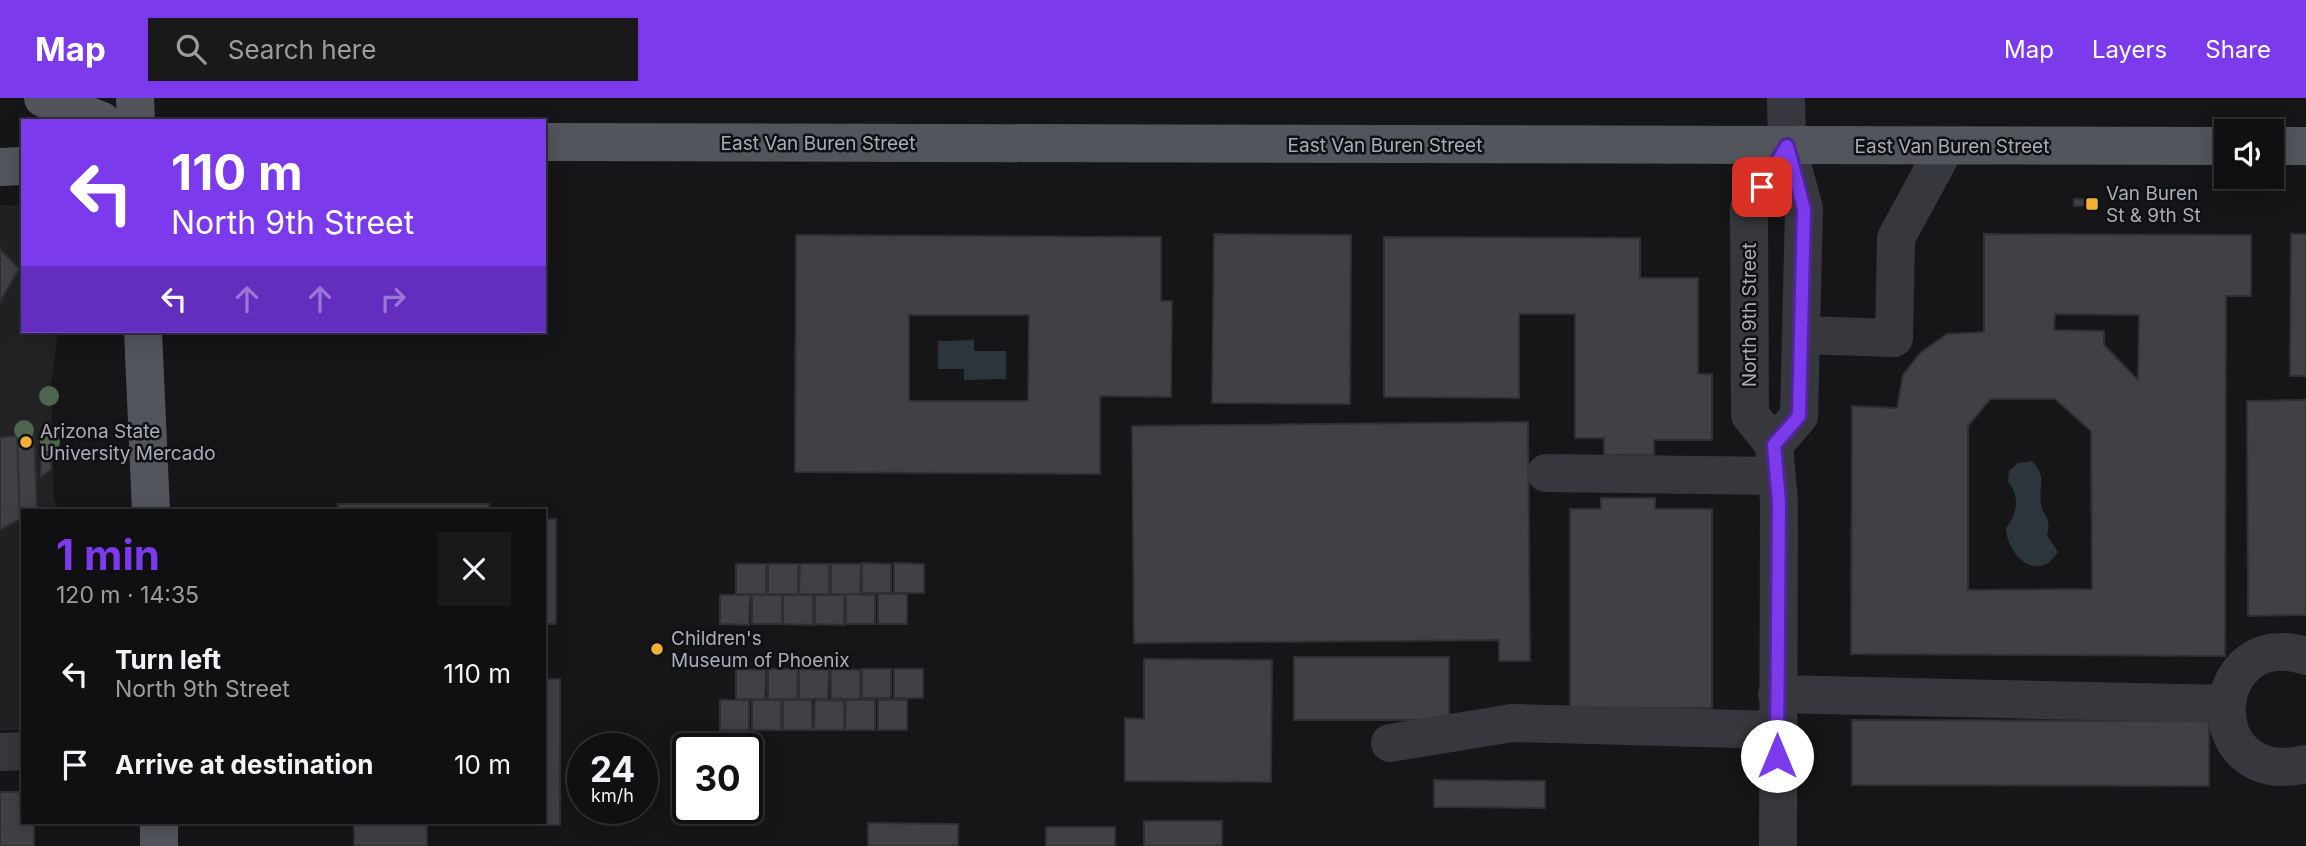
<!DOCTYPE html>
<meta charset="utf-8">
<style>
body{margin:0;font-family:Inter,sans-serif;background:#19191b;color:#f1f3f6;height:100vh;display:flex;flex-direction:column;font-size:26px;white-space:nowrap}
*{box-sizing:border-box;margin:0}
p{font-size:23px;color:#9c9d9f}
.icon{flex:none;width:38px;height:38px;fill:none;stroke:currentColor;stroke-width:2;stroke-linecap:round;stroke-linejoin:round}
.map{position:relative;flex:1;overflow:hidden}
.side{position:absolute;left:21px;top:411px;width:525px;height:315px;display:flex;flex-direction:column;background:#101012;border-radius:0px;box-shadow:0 4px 18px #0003,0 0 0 2px #303032}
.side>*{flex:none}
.guide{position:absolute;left:21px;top:21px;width:525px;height:214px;border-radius:0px;box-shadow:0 4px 18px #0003,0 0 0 2px #303032;background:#7c3aed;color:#fff;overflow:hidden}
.fabs{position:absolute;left:2214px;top:21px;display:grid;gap:14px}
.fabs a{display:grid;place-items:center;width:70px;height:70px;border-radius:0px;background:#101012;box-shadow:0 4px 18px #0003,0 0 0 2px #303032;font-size:35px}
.speed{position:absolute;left:567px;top:635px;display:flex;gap:14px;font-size:35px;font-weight:700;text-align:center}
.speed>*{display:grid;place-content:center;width:91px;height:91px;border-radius:50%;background:#101012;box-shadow:0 4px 18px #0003,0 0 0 2px #303032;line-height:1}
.speed small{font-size:18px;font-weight:400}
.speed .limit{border:4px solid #111;border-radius:10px;background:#fff;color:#111}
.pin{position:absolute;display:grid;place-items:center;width:60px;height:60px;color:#fff;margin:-30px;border-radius:14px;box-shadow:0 4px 10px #0006}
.me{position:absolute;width:77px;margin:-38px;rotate:0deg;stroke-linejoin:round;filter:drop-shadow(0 0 5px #0008)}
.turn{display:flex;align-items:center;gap:24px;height:147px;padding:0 35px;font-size:32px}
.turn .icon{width:91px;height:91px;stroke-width:2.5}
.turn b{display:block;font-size:49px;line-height:60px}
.lanes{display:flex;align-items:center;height:66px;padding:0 35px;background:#0003;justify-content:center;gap:35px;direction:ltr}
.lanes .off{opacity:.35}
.round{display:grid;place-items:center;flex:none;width:74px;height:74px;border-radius:0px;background:#19191b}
.overview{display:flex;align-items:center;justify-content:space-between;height:119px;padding:0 35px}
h1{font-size:42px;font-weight:700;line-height:52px;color:#7c3aed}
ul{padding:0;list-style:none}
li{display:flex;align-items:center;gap:21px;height:91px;padding:0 35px}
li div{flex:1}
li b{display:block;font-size:26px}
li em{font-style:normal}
header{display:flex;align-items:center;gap:42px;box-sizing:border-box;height:98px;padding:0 35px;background:#7c3aed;color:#fff}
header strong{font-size:33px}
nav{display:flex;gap:38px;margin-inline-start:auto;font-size:24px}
.search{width:490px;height:63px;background:#19191b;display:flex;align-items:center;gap:18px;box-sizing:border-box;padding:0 24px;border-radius:0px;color:#9c9d9f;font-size:26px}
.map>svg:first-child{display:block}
</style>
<header>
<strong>Map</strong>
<div class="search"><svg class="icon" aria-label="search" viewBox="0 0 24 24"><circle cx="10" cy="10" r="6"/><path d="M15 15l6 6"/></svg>Search here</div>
<nav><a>Map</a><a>Layers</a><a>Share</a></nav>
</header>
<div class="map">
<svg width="2306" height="748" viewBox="0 0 2306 748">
<rect width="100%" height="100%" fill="#161618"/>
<path fill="#222225" d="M0 107H23V233H58L51 287 54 401 58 413H23V632H0Z"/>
<path fill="#2c353c" d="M974 242V253H1006V281L964 282V271H938V243Z
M2032 363C2048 380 2038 387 2041 406 2043 420 2052 417 2047 437L2058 454C2038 486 2007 458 2006 430 2018 415 2020 398 2008 384L2009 373 2018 365Z"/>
<path fill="#404145" stroke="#303034" stroke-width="2" fill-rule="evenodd" d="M2074 101H2096V108H2074Z
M1214 136 1351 137 1350 306 1212 305Z
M1984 136 2251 137V198H2226L2225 558 1851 556 1852 308 1897 310 1903 277 1920 255 1947 236 1984 234ZM2055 216 2139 217 2138 282 2104 247V233L2054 232ZM1990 301H2055L2091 333 2092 491 1968 492V328Z
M2291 136H2306V278H2290Z
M796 137 1161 139V203H1172L1171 299 1100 298V376L795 374ZM909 217H1029L1028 303H909Z
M1384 139 1640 140V180H1698V276H1712V342H1654V357H1604V340H1575V216H1519V300L1384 299Z
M0 151 19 171 0 204Z
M2306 302V517L2248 518 2247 303Z
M1528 324 1530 563H1499V542L1134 545 1132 328Z
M17 338 20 421 0 432V339Z
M17 338H34L37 413H23V421H20Z
M41 354H51V371L41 379Z
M1601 400H1655V411H1712V610H1570V411H1601Z
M338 406H489V413H338Z
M544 421H556V526H544Z
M862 465 891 466V495H862Z
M894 465 924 466V495H894Z
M736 466H766V496H736Z
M768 466H798V496H768Z
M800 466H829V496H799Z
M831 466H861L860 496H831Z
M846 496 875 497V526H846Z
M878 496H907V526H878Z
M720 497H750L749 527 720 526Z
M752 497H782V526H752Z
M783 497H813V527L783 526Z
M815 497H844V527L815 526Z
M1294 559H1449V622H1294Z
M1144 561 1272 562 1271 684 1125 683V620L1144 621Z
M736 571 766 572 765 601H736Z
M768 571H798L797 601H768Z
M799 571 829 572 828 601H799Z
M831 571 860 572V601H831Z
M862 571H891V600H862Z
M894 571H923V600H894Z
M544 581H560V727H427V748H354V724H544Z
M720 602H749V632H720Z
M752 602H781V632H752Z
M783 602H812V632H783Z
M815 602 844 603V632H814Z
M846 602H875V632H845Z
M878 602H907V632H878Z
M1852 622 2209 623V688L1852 687Z
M1434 682 1545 683V710L1434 709Z
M0 694H23V724H34V748H0Z
M1144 723H1222V748H1144Z
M868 725 958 726V748H868Z
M1046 729H1115V748H1046Z"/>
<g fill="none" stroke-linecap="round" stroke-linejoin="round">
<path stroke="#37383d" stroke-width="38" d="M1801 237 1894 240 1896 140 1946 48
M1774 347 1799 318 1804 111 1787 48 1786 0
M1546 375 1777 378
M2306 558C2206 526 2195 692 2306 666
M1777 596 2226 606
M1390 645 1512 625 1777 632
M0 654 23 653
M1778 748 1779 404 1774 347 1750 317 1749 110 1787 48"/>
<path stroke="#53555c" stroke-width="38" d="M43 0 102 23
M135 0 136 23
M544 44 2226 48
M2272 48H2306
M0 69 23 68
M143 233 151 413
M159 724V748"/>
</g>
<g fill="#506452">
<circle cx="49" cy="298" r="10"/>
<circle cx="24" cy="332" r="10"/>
<circle cx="50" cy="344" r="10"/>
</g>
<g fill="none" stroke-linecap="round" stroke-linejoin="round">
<g stroke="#51269a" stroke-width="18">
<path id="route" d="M1762 89 1787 48 1804 111 1799 318 1774 347 1779 404 1777 658"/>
</g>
<use href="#route" stroke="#7c3aed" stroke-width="12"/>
</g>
<g fill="#f2b134" stroke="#111113" stroke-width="2.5">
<rect x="2085" y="99" width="14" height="14" rx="3.5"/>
<circle cx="26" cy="344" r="7"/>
<circle cx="657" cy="551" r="7"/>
</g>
<g text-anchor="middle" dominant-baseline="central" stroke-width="5" stroke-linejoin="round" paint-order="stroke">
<g font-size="19" fill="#a8adb8" stroke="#111113">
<text x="818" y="45">East Van Buren Street</text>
<text x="1385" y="47">East Van Buren Street</text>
<text x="1952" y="48">East Van Buren Street</text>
<text transform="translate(1749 217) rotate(-90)">North 9th Street</text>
</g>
<g font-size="19" fill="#a8adb8" stroke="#111113" text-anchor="start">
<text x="2106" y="95">Van Buren<tspan x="2106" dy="22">St &amp; 9th St</tspan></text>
<text x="40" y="333">Arizona State<tspan x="40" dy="22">University Mercado</tspan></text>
<text x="671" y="540">Children's<tspan x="671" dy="22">Museum of Phoenix</tspan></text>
</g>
</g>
</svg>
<div class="fabs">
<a><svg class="icon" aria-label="sound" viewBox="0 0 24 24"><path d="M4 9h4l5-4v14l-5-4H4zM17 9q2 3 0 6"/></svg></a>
</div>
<div class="speed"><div>24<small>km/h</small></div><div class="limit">30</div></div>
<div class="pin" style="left:1762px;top:89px;background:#d93025"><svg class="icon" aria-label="arrive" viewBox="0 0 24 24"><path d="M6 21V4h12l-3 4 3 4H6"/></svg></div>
<svg class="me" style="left:1777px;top:658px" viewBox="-20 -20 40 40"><circle r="19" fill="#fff"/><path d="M0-13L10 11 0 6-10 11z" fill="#7c3aed"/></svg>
<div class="guide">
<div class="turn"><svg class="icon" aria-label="left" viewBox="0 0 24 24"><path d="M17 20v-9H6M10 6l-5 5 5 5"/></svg><div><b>110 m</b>North 9th Street</div></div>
<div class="lanes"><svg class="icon" aria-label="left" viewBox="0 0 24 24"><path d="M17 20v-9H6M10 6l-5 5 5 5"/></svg><svg class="icon off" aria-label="ahead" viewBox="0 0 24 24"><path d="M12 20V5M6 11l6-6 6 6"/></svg><svg class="icon off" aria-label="ahead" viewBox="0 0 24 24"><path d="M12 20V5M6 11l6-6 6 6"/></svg><svg class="icon off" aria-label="right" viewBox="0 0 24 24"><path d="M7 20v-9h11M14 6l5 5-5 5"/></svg></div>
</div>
<section class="side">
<div class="overview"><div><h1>1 min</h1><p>120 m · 14:35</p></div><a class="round"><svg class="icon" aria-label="close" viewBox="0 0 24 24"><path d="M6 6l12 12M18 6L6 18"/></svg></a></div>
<ul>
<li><svg class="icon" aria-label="left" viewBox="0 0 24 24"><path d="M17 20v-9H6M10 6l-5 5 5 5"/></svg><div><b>Turn left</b><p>North 9th Street</p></div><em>110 m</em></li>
<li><svg class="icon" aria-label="arrive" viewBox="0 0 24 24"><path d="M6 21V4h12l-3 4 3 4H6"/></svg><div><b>Arrive at destination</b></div><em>10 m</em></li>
</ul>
</section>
</div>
